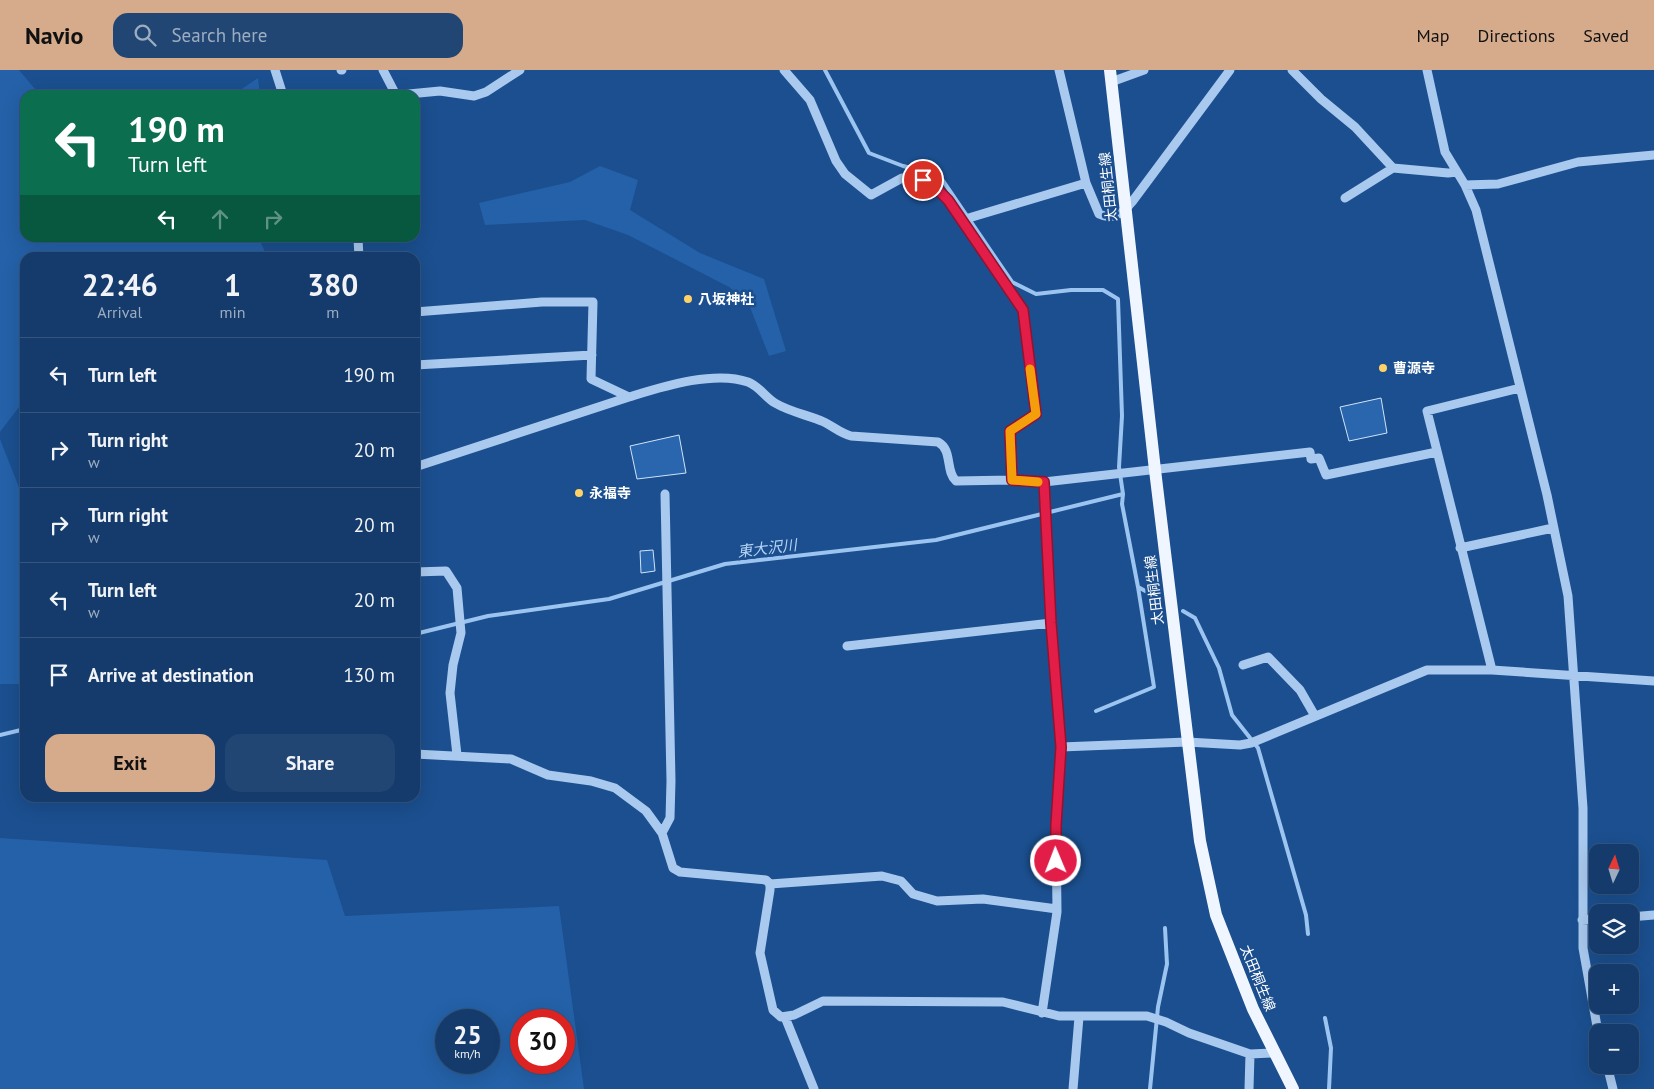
<!DOCTYPE html>
<meta charset="utf-8">
<style>
body{margin:0;font-family:"PT Sans","Noto Sans JP",sans-serif;background:#214673;color:#f1f3f6;height:100vh;display:flex;flex-direction:column;font-size:19px;white-space:nowrap}
*{box-sizing:border-box;margin:0}
p{font-size:16px;color:#9dadc1}
.icon{flex:none;width:28px;height:28px;fill:none;stroke:currentColor;stroke-width:2;stroke-linecap:round;stroke-linejoin:round}
.map{position:relative;flex:1;overflow:hidden}
.side{position:absolute;left:20px;top:182px;width:400px;height:550px;display:flex;flex-direction:column;background:#143b6b;border-radius:15px;box-shadow:0 5px 20px #0002,0 0 0 1px #33557e}
.side>*{flex:none}
.banner{position:absolute;left:20px;top:20px;width:400px;height:152px;border-radius:15px;box-shadow:0 5px 20px #0002,0 0 0 1px #33557e;background:#0b6e4f;color:#fff;overflow:hidden}
.needle{width:32px;rotate:4deg}
.buttons{position:absolute;left:1589px;top:774px;display:grid;gap:10px}
.buttons a{display:grid;place-items:center;width:50px;height:50px;border-radius:10px;background:#143b6b;box-shadow:0 5px 20px #0002,0 0 0 1px #33557e;font-size:25px}
.speed{position:absolute;left:435px;top:939px;display:flex;gap:10px;font-size:25px;font-weight:700;text-align:center}
.speed>*{display:grid;place-content:center;width:65px;height:65px;border-radius:50%;background:#143b6b;box-shadow:0 5px 20px #0002,0 0 0 1px #33557e;line-height:1}
.speed small{font-size:12px;font-weight:400}
.speed .limit{border:8px solid #d22;background:#fff;color:#111}
.pin{position:absolute;display:grid;place-items:center;width:42px;height:42px;color:#fff;margin:-21px;border:2px solid #fff;border-radius:50%;box-shadow:0 1px 5px #0007}
.me{position:absolute;width:55px;margin:-28px;rotate:359deg;stroke-linejoin:round;filter:drop-shadow(0 0 4px #0008)}
.turn{display:flex;align-items:center;gap:18px;height:105px;padding:0 25px;font-size:22px}
.turn .icon{width:65px;height:65px;stroke-width:2.5}
.turn b{display:block;font-size:35px;line-height:42px}
.lanes{display:flex;align-items:center;height:48px;padding:0 25px;background:#0003;justify-content:center;gap:25px;direction:ltr}
.lanes .off{opacity:.35}
.eta{display:flex;justify-content:space-evenly;align-items:center;height:85px;text-align:center}
.eta b{font-size:30px;font-weight:800;line-height:35px}
.cta{display:flex;gap:10px;margin-top:auto;padding:10px 25px}
.cta a{flex:1;height:58px;border-radius:15px;background:#d6ab8b;color:#111;font-size:20px;font-weight:800;line-height:58px;text-align:center}
.cta a+a{background:#214673;color:#f1f3f6}
ul{padding:0;list-style:none}
li{display:flex;align-items:center;gap:15px;height:75px;padding:0 25px;border-top:1px solid #33557e}
li div{flex:1}
li b{display:block;font-size:19px}
li em{font-style:normal}
header{display:flex;align-items:center;gap:30px;box-sizing:border-box;height:70px;padding:0 25px;background:#d6ab8b;color:#111}
header strong{font-size:24px}
nav{display:flex;gap:28px;margin-inline-start:auto;font-size:18px}
.search{width:350px;height:45px;background:#214673;display:flex;align-items:center;gap:12px;box-sizing:border-box;padding:0 18px;border-radius:15px;color:#9dadc1;font-size:19px}
.map>svg:first-child{display:block}
</style>
<header>
<strong>Navio</strong>
<div class="search"><svg class="icon" aria-label="search" viewBox="0 0 24 24"><circle cx="10" cy="10" r="6"/><path d="M15 15l6 6"/></svg>Search here</div>
<nav><a>Map</a><a>Directions</a><a>Saved</a></nav>
</header>
<div class="map">
<svg width="1654" height="1019" viewBox="0 0 1654 1019">
<rect width="100%" height="100%" fill="#1b4f8f"/>
<path fill="#2461a8" fill-rule="evenodd" d="M0 0H19L40 25H25V168H259L267 187 25 188V329L0 362Z
M258 8 260 25H233Z
M600 96 638 110 630 140 700 183 764 209 786 281 769 286 748 232 729 217 628 165 585 150 485 155 479 133 570 112Z
M0 369 25 433V614H0Z
M0 768 327 790 345 846 559 836 584 1019H0ZM446 950H489V992H446ZM521 950H564V992H521Z"/>
<g fill="none" stroke-linecap="round" stroke-linejoin="round">
<path stroke="#9cc4f0" stroke-width="4" d="M825 0 869 83 903 96 939 105 1012 212 1036 224 1071 220H1103L1118 229 1122 346 1119 397 1123 424 1122 434 1138 517 1160 529
M1183 541 1195 548 1219 598 1232 645 1258 678 1306 845 1308 864
M415 564 488 546 609 529 725 494 936 470 1123 424
M1096 641 1154 617 1138 517
M0 665 25 659
M1325 948 1331 978 1329 1019
M1150 1019 1158 937 1167 894 1165 858"/>
</g>
<path fill="#2a66ad" stroke="#cfe3fa" d="M1381 328 1387 363 1349 371 1340 337Z
M679 365 686 403 637 409 630 376Z
M653 480 655 501 641 503 640 481Z"/>
<g fill="none" stroke-linecap="round" stroke-linejoin="round">
<path stroke="#a9c9ee" stroke-width="9" d="M275 0 283 25
M341 0H342
M383 0 396 25
M784 0 810 30 836 91 845 104 871 125 902 108H914L936 118 948 130 1023 240 1036 344 1010 361 1011 410
M1059 0 1086 113 1099 144C1113 151 1123 143 1132 132L1230 0
M1292 0 1321 29 1355 57 1393 98
M1427 0 1445 82 1465 115 1476 140 1547 425 1568 526 1583 738V878L1598 962
M1111 12 1144 0
M398 25 440 21 474 26 486 22 520 0
M1465 115 1498 114 1578 92 1654 85
M1345 128 1393 98 1448 103 1457 102
M962 150 1086 113
M358 168 359 188
M415 242 542 232H593L591 309 629 327C662 317 714 300 748 312 759 316 765 327 775 333 790 342 808 345 824 352 834 357 840 363 851 366L938 372C953 380 945 401 956 411L1011 410 1044 412 1310 382 1311 389 1319 388 1326 405 1437 382
M415 295 592 285
M415 397 629 327
M1460 478 1553 458
M415 502 446 501 457 518 461 563 453 595 450 623 457 685
M847 576 1051 553
M1243 595 1268 587 1300 620 1315 646
M1492 600 1427 341 1520 318
M1061 677 1187 672 1240 675 1251 673 1427 600H1492L1654 611
M415 684 511 689 548 705 591 711 615 718 646 741 662 763 673 798 680 802 766 810 770 814V820L760 883 773 940 781 947 794 945 823 931 1003 932 1059 946H1147L1166 952 1189 963 1250 984 1275 983
M662 763 670 748 671 711 665 424
M770 814 882 806 901 811 913 824 937 831 983 829 1057 839
M1630 847 1654 845
M1582 850 1598 849
M1042 943 1057 842 1056 755 1061 677 1051 553 1044 412
M785 947 814 1019
M1607 995 1613 1019
M1073 1019 1079 947
M1249 1019 1250 984"/>
<path stroke="#f0f6ff" stroke-width="12" d="M1110 0 1155 400 1200 771 1216 845 1253 939 1293 1019"/>
</g>
<g fill="none" stroke-linecap="round" stroke-linejoin="round">
<g stroke="#92132f" stroke-width="12">
<path id="route" d="M923 110 936 118 948 130 1023 240 1036 344 1010 361 1012 410 1044 412 1051 553 1061 677 1056 755V791"/>
</g>
<use href="#route" stroke="#e11d48" stroke-width="9"/>
<path stroke="#f59e0b" stroke-width="9" d="M1030 299 1036 344 1010 361 1012 410 1038 412"/>
</g>
<g fill="#ffd166" stroke="#1b4f8f" stroke-width="2">
<circle cx="688" cy="229" r="5"/>
<circle cx="1383" cy="298" r="5"/>
<circle cx="579" cy="423" r="5"/>
</g>
<g text-anchor="middle" dominant-baseline="central" stroke-width="5" stroke-linejoin="round" paint-order="stroke">
<g font-size="14" fill="#fff" stroke="#1b4f8f">
<text transform="translate(1108 117) rotate(-96)">太田桐生線</text>
<text transform="translate(1154 520) rotate(-97)">太田桐生線</text>
<text transform="translate(1258 908) rotate(68)">太田桐生線</text>
</g>
<g font-size="14" font-weight="bold" fill="#fff" stroke="#1b4f8f" text-anchor="start">
<text x="698" y="229">八坂神社</text>
<text x="1393" y="298">曹源寺</text>
<text x="589" y="423">永福寺</text>
</g>
<g font-size="15" font-style="italic" fill="#b5d3f5" stroke="#1b4f8f">
<text transform="translate(767 478) rotate(-7)">東大沢川</text>
</g>
</g>
</svg>
<div class="buttons">
<a><svg class="needle" viewBox="-14 -14 28 28"><path d="M0-13l5 13h-10z" fill="#e53935"/><path d="M0 13l5-13h-10z" fill="#9dadc1"/></svg></a>
<a><svg class="icon" aria-label="layers" viewBox="0 0 24 24"><path d="M12 4l9 5-9 5-9-5zM3 14l9 5 9-5"/></svg></a>
<a>+</a>
<a>−</a>
</div>
<div class="speed"><div>25<small>km/h</small></div><div class="limit">30</div></div>
<div class="pin" style="left:923px;top:110px;background:#d93025"><svg class="icon" aria-label="arrive" viewBox="0 0 24 24"><path d="M6 21V4h12l-3 4 3 4H6"/></svg></div>
<svg class="me" style="left:1056px;top:791px" viewBox="-20 -20 40 40"><circle r="17" fill="#e11d48" stroke="#fff" stroke-width="3"/><path d="M0-11L8 9 0 5-8 9z" fill="#fff"/></svg>
<div class="banner">
<div class="turn"><svg class="icon" aria-label="left" viewBox="0 0 24 24"><path d="M17 20v-9H6M10 6l-5 5 5 5"/></svg><div><b>190 m</b>Turn left</div></div>
<div class="lanes"><svg class="icon" aria-label="left" viewBox="0 0 24 24"><path d="M17 20v-9H6M10 6l-5 5 5 5"/></svg><svg class="icon off" aria-label="ahead" viewBox="0 0 24 24"><path d="M12 20V5M6 11l6-6 6 6"/></svg><svg class="icon off" aria-label="right" viewBox="0 0 24 24"><path d="M7 20v-9h11M14 6l5 5-5 5"/></svg></div>
</div>
<section class="side">
<div class="eta">
<div><b>22:46</b><p>Arrival</p></div>
<div><b>1</b><p>min</p></div>
<div><b>380</b><p>m</p></div>
</div>
<ul>
<li><svg class="icon" aria-label="left" viewBox="0 0 24 24"><path d="M17 20v-9H6M10 6l-5 5 5 5"/></svg><div><b>Turn left</b></div><em>190 m</em></li>
<li><svg class="icon" aria-label="right" viewBox="0 0 24 24"><path d="M7 20v-9h11M14 6l5 5-5 5"/></svg><div><b>Turn right</b><p>w</p></div><em>20 m</em></li>
<li><svg class="icon" aria-label="right" viewBox="0 0 24 24"><path d="M7 20v-9h11M14 6l5 5-5 5"/></svg><div><b>Turn right</b><p>w</p></div><em>20 m</em></li>
<li><svg class="icon" aria-label="left" viewBox="0 0 24 24"><path d="M17 20v-9H6M10 6l-5 5 5 5"/></svg><div><b>Turn left</b><p>w</p></div><em>20 m</em></li>
<li><svg class="icon" aria-label="arrive" viewBox="0 0 24 24"><path d="M6 21V4h12l-3 4 3 4H6"/></svg><div><b>Arrive at destination</b></div><em>130 m</em></li>
</ul>
<div class="cta"><a>Exit</a><a>Share</a></div>
</section>
</div>
